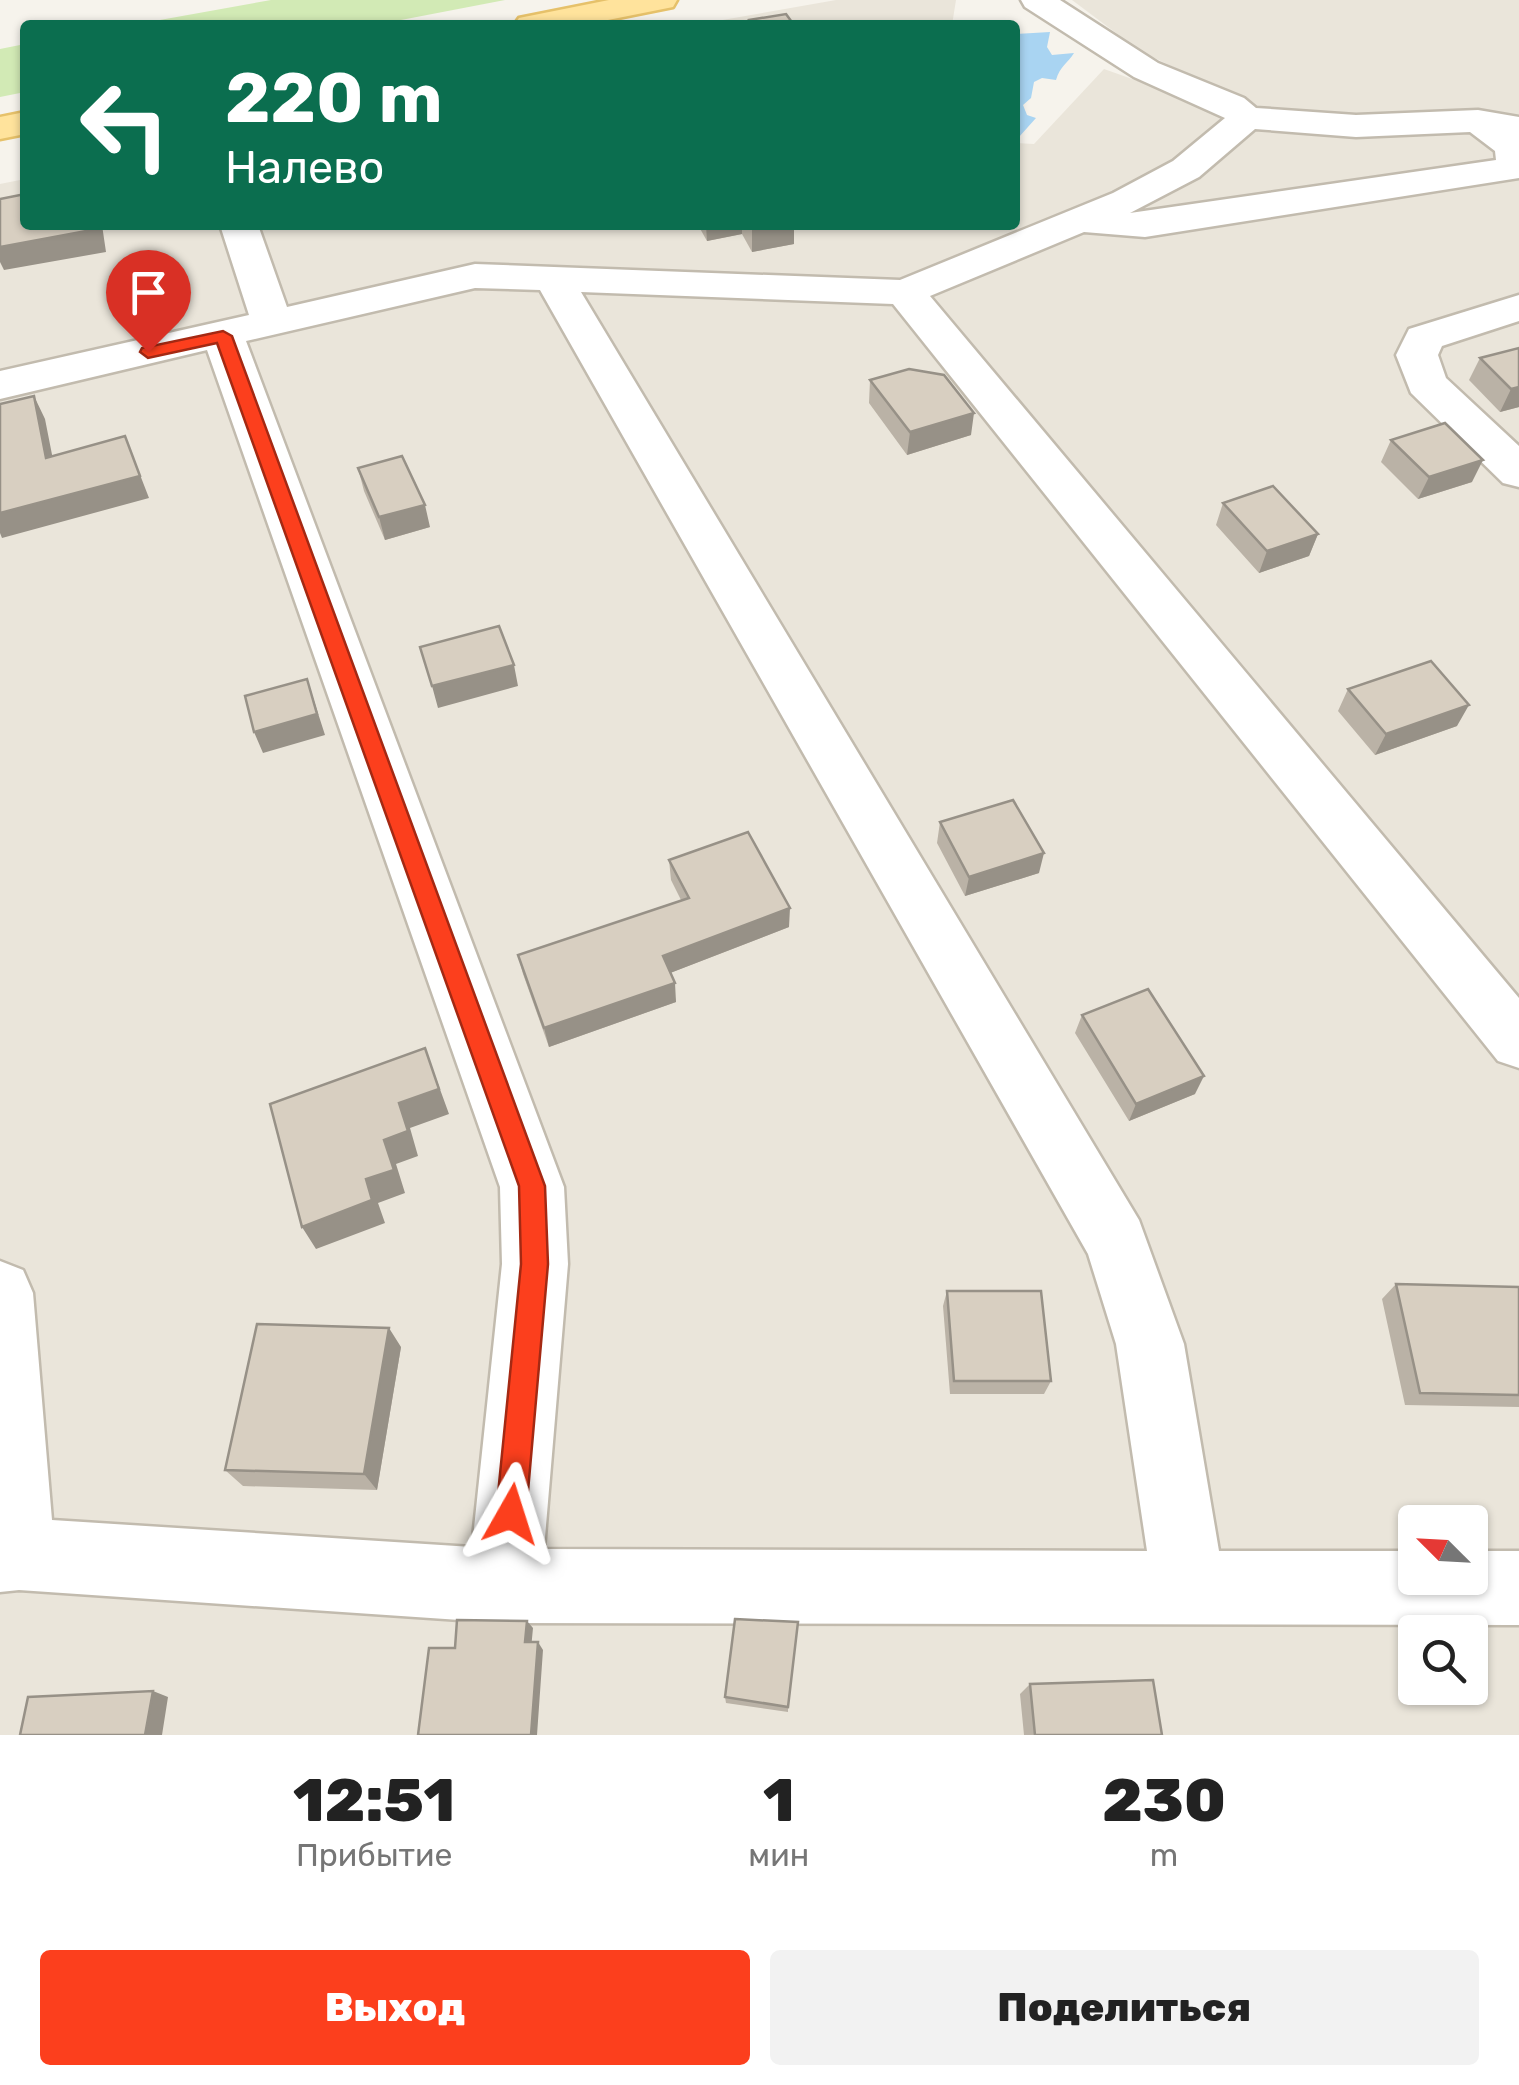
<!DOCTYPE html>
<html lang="ru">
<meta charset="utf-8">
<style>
body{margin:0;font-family:Rubik,sans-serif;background:#f2f2f2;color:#222;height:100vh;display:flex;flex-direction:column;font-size:38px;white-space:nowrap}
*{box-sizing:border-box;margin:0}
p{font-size:32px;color:#767676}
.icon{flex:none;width:55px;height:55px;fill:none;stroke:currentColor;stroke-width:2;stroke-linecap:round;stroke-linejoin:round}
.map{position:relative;height:1735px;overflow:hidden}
.sheet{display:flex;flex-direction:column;background:#fff;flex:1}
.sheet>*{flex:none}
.guide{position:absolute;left:20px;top:20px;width:1000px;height:210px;border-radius:10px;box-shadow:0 2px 8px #0004;background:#0b6e4f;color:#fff;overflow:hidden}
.needle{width:65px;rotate:294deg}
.fabs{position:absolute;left:1398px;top:1505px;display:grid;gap:20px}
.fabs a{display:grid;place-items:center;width:90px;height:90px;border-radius:10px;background:#fff;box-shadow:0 2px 8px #0004;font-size:50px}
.pin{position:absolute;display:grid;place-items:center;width:85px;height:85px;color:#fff;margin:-102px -42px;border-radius:50% 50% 50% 0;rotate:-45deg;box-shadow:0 0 10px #0007}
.pin .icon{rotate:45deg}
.me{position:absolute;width:110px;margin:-55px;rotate:6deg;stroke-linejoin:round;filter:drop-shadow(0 0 8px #0008)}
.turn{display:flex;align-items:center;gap:35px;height:210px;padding:0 40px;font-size:45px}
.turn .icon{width:130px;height:130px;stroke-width:2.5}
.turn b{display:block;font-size:70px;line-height:85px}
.eta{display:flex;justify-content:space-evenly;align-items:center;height:170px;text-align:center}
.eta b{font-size:60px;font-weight:800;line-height:70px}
.cta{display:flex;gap:20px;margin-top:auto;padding:20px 40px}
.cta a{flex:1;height:115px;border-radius:10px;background:#fc3f1d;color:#fff;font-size:40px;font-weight:800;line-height:115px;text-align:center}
.cta a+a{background:#f2f2f2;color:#222}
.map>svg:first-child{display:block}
</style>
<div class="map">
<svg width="1519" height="1735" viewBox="0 0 1519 1735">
<rect width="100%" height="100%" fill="#f6f3ec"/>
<path fill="#eae5da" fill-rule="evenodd" d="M836 0H956L952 25H694Z
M1072 0H1519V1735H0V184L25 179V225H1015V143L1034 144 1104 69 1149 85 1192 76 1140 51ZM1415 1522H1470V1578H1415ZM1415 1632H1470V1688H1415Z"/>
<path fill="#d2eab5" d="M271 0H505L375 25H132Z
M25 44V92L0 97V49Z"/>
<path fill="#a9d4f2" d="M1050 32 1047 47 1052 55 1074 53C1068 63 1060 66 1056 80L1042 78 1034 82 1031 98 1023 105 1027 115 1036 118 1019 137 1015 136V34Z"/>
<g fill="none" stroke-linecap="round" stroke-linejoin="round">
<g stroke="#c2bbae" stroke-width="5">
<path id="minor" d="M1021 0H1060L1158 63 1244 98 1256 108 1356 115 1478 110 1519 117V178L1145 237 1084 232 930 296 1519 998V1068L1498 1061 893 304 581 292 1139 1220 1184 1344 1219 1551H1415V1578H1470V1551H1519V1625L504 1623 19 1590 0 1592V1261L23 1270 33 1293 52 1520 472 1547 502 1264 500 1187 207 350 0 399V371L249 315 220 225H258L287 307 475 264 900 280 1113 193 1173 161 1225 118 1134 77 1025 7ZM1255 129 1356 137 1470 132 1495 151 1496 160 1130 213 1199 177ZM475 288 540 290 1088 1254 1116 1344 1147 1551 544 1549 568 1264 564 1187 246 341Z
M1519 295V321L1442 346 1438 355 1446 378 1519 446V487L1503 483 1411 393 1396 355 1409 329Z"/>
</g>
<g stroke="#e6c16a" stroke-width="5">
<path id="major" d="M609 0H677L673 7 583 25H514L519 18Z
M25 112V134L0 139V117Z"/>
</g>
<use href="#minor" fill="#fff" fill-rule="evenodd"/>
<use href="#major" fill="#ffe39c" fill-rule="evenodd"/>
</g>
<path fill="#bab2a6" d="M698 225H794V244L752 252 742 234 707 241Z
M1519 348V407L1500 412 1469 380 1480 358Z
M870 380 971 435 907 455 869 403Z
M1391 440 1472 482 1418 499 1381 462Z
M358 468 430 527 385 540 364 491Z
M1223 503 1318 534 1309 556 1259 573 1216 525Z
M1348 689 1457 726 1375 755 1338 711Z
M940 822 1039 873 965 896 937 843Z
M669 860 789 927 670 973 676 1002 549 1047 523 974 518 955 681 900 671 880Z
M1082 1015 1195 1094 1129 1121 1075 1033Z
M1396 1284 1519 1287V1407L1405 1405 1382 1299Z
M947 1291 1051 1381 1044 1394H950L943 1306Z
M401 1347 377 1490 243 1486 225 1470Z
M1030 1684 1162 1735H1024L1020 1694Z
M725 1697 788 1707V1712L726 1703Z"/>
<path fill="#979187" d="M97 225H102L106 252 4 270 0 262V247Z
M706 225H742V234L707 241Z
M752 225H794V244L752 252Z
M1519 387V407L1500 412 1511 389Z
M34 396 45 419 57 480 46 458Z
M974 413 971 435 907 455 910 432Z
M125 436 149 498 2 538 0 533V513Z
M1483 460 1472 482 1418 499 1429 477Z
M425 505 430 527 385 540 379 517Z
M1318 534 1309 556 1259 573 1267 551Z
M514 665 518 686 438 708 432 686Z
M307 679 325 735 263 753 254 732Z
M1469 705 1457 726 1375 755 1386 734Z
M1044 853 1039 873 965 896 969 877Z
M790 908 789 927 665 975 663 956Z
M675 983 676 1002 549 1047 544 1028Z
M425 1048 449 1114 410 1128 418 1156 396 1164 405 1193 378 1203 385 1223 316 1249 302 1227 366 1179 399 1103Z
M1204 1076 1195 1094 1129 1121 1136 1104Z
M389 1328 401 1347 377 1490 364 1474Z
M527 1621 533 1628 531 1649 525 1642Z
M538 1642 543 1650 537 1735H531Z
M153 1691 168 1697 162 1735H145Z"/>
<path fill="#d8cfc1" stroke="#979187" stroke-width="2.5" d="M786 14 794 25H751L749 20Z
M25 194V225H97V229L0 247V199Z
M1519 348V387L1511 389 1480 358Z
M909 369 944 375 974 413 910 432 870 380Z
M34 396 46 458 125 436 140 476 0 513V404Z
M1445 423 1483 460 1429 477 1391 440Z
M402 456 425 505 379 517 358 468Z
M1273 486 1318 534 1267 551 1223 503Z
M499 626 514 665 432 686 420 647Z
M1431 661 1469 705 1386 734 1348 689Z
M307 679 317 714 254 732 245 696Z
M1013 800 1044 853 969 877 940 822Z
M748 832 790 908 663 956 675 983 544 1028 518 955 689 898 669 860Z
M1148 989 1204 1076 1136 1104 1082 1015Z
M425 1048 439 1089 399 1103 408 1131 384 1140 394 1170 366 1179 372 1200 302 1227 270 1104Z
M1396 1284 1519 1287V1395L1420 1393Z
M947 1291H1041L1051 1381H954Z
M257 1324 389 1328 364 1474 225 1470Z
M735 1619 798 1622 788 1707 725 1697Z
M457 1620 527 1621 525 1642H538L531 1735H418L429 1648H455Z
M1153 1680 1162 1735H1035L1030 1684Z
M153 1691 145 1735H20L28 1697Z"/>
<path fill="#fc3f1d" stroke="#a42913" stroke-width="2.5" d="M223 331 232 336 545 1186 548 1264 526 1514 521 1525 511 1529 500 1525 496 1514 521 1264 519 1186 217 343 148 358 140 352 142 348Z"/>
</svg>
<div class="fabs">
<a><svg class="needle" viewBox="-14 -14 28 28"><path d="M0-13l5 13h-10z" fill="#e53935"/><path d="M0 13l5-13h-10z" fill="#767676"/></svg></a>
<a><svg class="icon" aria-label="search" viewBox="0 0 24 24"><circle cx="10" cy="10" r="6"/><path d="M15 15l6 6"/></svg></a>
</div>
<div class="pin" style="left:148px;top:352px;background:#d93025"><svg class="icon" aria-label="arrive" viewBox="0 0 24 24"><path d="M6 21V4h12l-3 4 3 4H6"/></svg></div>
<svg class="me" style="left:511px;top:1514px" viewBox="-20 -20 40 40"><path d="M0-17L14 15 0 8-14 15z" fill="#fc3f1d" stroke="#fff" stroke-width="4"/></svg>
<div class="guide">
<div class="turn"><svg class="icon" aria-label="left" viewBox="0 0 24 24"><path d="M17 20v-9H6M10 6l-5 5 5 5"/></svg><div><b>220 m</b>Налево</div></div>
</div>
</div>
<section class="sheet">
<div class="eta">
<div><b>12:51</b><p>Прибытие</p></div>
<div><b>1</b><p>мин</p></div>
<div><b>230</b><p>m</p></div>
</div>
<div class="cta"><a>Выход</a><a>Поделиться</a></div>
</section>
